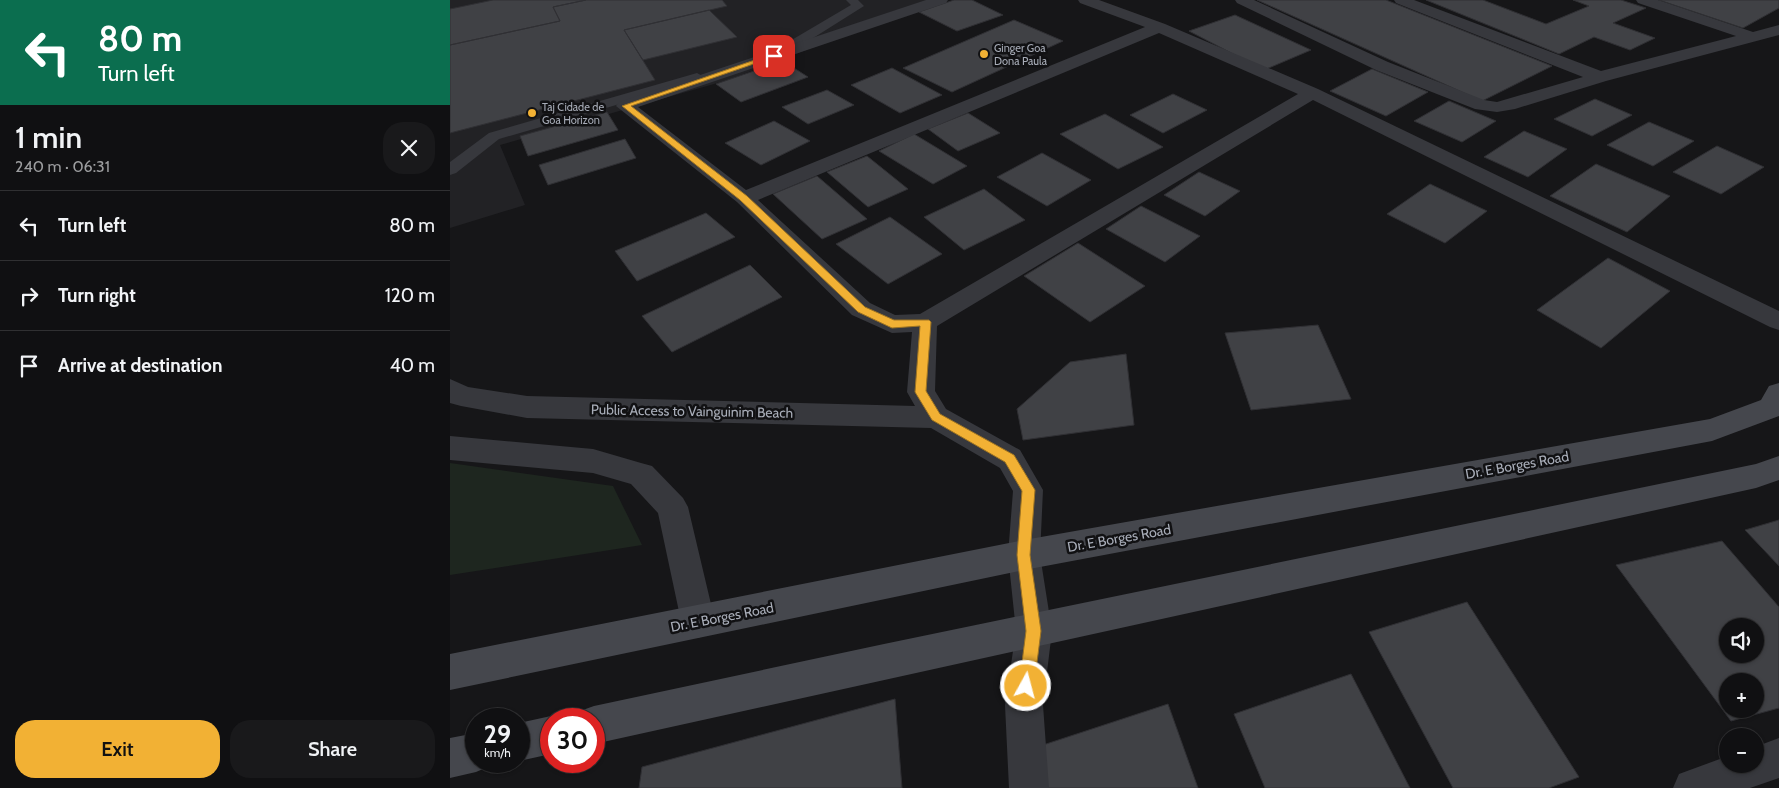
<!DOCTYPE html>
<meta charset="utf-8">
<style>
body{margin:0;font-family:Cabin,sans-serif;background:#19191b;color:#f1f3f6;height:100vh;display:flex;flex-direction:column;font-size:19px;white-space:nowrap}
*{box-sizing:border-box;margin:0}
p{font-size:16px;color:#9c9d9f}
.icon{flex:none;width:28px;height:28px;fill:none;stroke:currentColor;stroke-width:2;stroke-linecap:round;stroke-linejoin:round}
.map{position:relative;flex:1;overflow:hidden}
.panel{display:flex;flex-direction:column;background:#101012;width:450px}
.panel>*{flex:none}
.banner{background:#0b6e4f;color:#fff;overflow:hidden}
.buttons{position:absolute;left:1269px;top:618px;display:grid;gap:10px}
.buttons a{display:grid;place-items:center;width:45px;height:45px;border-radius:50%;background:#101012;box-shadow:0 1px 4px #0004,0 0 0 1px #303032;font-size:25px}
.speed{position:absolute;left:15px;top:708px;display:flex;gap:10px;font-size:25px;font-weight:700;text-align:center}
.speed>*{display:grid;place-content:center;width:65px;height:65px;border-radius:50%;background:#101012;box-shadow:0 1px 4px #0004,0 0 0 1px #303032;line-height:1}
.speed small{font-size:12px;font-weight:400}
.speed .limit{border:8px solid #d22;background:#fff;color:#111}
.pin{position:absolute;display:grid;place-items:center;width:42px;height:42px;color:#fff;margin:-21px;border-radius:10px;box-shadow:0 2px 8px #0006}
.me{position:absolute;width:55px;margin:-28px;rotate:7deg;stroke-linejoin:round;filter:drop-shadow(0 0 4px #0008)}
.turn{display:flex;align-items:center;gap:18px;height:105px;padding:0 15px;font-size:22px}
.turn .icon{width:65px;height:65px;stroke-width:2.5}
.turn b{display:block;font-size:35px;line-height:42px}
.round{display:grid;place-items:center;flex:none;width:52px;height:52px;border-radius:20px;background:#19191b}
.head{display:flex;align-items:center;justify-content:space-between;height:85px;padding:0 15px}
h1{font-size:30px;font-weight:600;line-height:38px}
.cta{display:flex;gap:10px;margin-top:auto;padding:10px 15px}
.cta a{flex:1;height:58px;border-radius:20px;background:#f2b134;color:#111;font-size:20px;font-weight:600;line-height:58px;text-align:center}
.cta a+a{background:#19191b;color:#f1f3f6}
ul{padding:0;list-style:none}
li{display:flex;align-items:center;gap:15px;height:70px;padding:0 15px;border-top:1px solid #303032}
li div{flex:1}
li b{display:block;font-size:19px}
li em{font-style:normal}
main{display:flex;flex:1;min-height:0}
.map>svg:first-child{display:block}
</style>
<main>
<section class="panel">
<div class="banner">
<div class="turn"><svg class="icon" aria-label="left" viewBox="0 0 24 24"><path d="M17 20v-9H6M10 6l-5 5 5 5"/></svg><div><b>80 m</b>Turn left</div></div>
</div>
<div class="head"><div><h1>1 min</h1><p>240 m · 06:31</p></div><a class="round"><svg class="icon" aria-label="close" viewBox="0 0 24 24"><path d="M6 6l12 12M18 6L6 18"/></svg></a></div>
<ul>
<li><svg class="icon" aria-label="left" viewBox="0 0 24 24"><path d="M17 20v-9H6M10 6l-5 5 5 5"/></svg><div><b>Turn left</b></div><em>80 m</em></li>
<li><svg class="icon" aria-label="right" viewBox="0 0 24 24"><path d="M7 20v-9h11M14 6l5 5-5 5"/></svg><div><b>Turn right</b></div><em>120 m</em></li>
<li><svg class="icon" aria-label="arrive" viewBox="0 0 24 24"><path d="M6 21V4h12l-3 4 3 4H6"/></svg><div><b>Arrive at destination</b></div><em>40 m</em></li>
</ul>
<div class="cta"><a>Exit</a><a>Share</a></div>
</section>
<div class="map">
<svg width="1329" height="788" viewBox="0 0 1329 788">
<rect width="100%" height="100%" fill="#161618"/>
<path fill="#222225" d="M0 0H486L278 80 50 145 75 205 0 228Z"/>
<path fill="#1e261f" d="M0 463 163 486 192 545 0 575Z"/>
<path fill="#404145" stroke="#303034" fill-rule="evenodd" d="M43 0H136L103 7 110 21 0 45V9Z
M136 0H272L277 6 174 30 205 80 0 133V45L110 21 103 7Z
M504 0H522L553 15 507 31 469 12Z
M807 0H936L1102 66 1032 101Z
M976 0H1033L1096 24 1139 6 1123 0H1171L1196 8 1163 23 1205 38 1180 50 1144 37 1109 54Z
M1209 0H1329V8L1293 28Z
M259 10 287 37 193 60 174 30Z
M785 15 861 50 814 70 739 31Z
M564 20 613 41 502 92 453 68Z
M333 61 358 77 291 102 266 84Z
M442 68 492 95 450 113 401 85Z
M922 69 978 92 936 116 880 91Z
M377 90 404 105 358 124 332 107Z
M723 94 757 110 713 133 680 115Z
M1145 99 1182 115 1142 136 1104 119Z
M999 101 1046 121 1012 142 964 121Z
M157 112 168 130 78 156 70 136Z
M518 113 550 133 508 151 478 129Z
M655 114 713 147 668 169 610 134Z
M324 121 360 141 311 165 275 143Z
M1199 122 1244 141 1203 166 1157 145Z
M1074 131 1117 149 1078 177 1034 157Z
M464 134 517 166 483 184 429 151Z
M175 139 186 158 98 185 89 165Z
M1267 146 1314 167 1271 194 1223 172Z
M592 153 641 180 597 206 547 177Z
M417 156 458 189 418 207 377 172Z
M1146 164 1220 196 1177 232 1100 196Z
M749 172 790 191 755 216 714 195Z
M367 176 417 219 372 239 323 194Z
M980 184 1037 211 995 243 937 214Z
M534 189 575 220 514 250 474 217Z
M691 206 750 236 715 262 656 229Z
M256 213 285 237 187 281 165 251Z
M440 217 492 254 438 284 386 244Z
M628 243 695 286 640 322 574 276Z
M1158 258 1220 291 1151 348 1087 310Z
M300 265 332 297 222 352 192 316Z
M868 325 901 399 801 410 775 333Z
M676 354 684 425 573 440 567 409 620 362Z
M1329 520V566L1295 530Z
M1272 541 1329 607V708L1281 721 1166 565ZM1278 626H1305V654H1278ZM1278 681H1305V709H1278Z
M1017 602 1129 777 1099 788H1003L919 632Z
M901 674 960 788H815L784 714Z
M445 699 452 788H189L192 767Z
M718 704 748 788H594L584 748Z"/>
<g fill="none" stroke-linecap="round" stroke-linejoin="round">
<path fill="#37383d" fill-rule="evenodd" d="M396 0H408L414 6 333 57 320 60 315 59 314 56 315 53 323 51 401 5Z
M247 73 254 77 252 80 49 139 6 173 0 175V162L39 133Z"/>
<path fill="#37383d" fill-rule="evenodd" d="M476 0H498L496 3 188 107 296 190 695 27 630 3 628 0H649L715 24 868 89 1329 311V330L1320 327 863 100 487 326 485 391 496 409 570 450 593 490 590 555 602 631 593 705 599 788H559L555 705 566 631 558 555 563 491 550 468 481 428 77 418 11 406 0 403V379L18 387 77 396 465 406 457 392 462 332 442 333 402 315 287 202 166 106 169 102ZM709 33 848 94 470 314 445 315 420 303 308 200Z
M785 0H804L938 62 1034 100 1047 102 1133 77 946 3 944 0H964L1151 71 1286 36 1188 3 1186 0H1208L1303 32 1329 25V35L1156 81 1065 109 1047 112 1025 109 926 70 787 3Z
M0 436 143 449 191 463 202 466 233 498 238 507 265 621 260 633 248 638 236 633 231 621 208 513 181 484 143 473 0 460Z
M1329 738V778L1300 788H1223L1229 774 1278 756V764H1305V747Z"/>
<path fill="#45474d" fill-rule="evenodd" d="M1329 383V416L1262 441 574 570 0 690V654L574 540 1260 419 1311 400 1319 386Z
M1329 456V480L1306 488 144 744V719H127L130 711 144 706 434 644 1306 464Z
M101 716 108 719H101V754L69 761V723Z
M26 733V761H42L40 766 26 772 0 778V738Z"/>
</g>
<path fill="#f2b134" stroke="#9d7322" d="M322 54 327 56 181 106 297 196 415 307 444 320H479L481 322 476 391 490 414 564 455 585 490 580 555 591 631 584 686 582 692 576 694 571 692 569 686 576 631 567 555 572 491 555 462 482 420 465 392 470 326 442 328 408 312 290 200 172 106Z"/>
<g fill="#f2b134" stroke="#111113" stroke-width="2">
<circle cx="534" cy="54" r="5"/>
<circle cx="82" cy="113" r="5"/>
</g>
<g text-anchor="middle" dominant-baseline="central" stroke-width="5" stroke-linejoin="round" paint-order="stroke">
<g font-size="11" fill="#a8adb8" stroke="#111113" text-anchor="start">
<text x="544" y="48">Ginger Goa<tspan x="544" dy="13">Dona Paula</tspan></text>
<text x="92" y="107">Taj Cidade de<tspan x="92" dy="13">Goa Horizon</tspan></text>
</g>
<g font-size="14" fill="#a8adb8" stroke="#111113">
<text transform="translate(242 411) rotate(1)">Public Access to Vainguinim Beach</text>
<text transform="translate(1067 465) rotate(-10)">Dr. E Borges Road</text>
<text transform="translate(669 538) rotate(-10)">Dr. E Borges Road</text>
<text transform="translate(272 617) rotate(-11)">Dr. E Borges Road</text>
</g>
</g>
</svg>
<div class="buttons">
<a><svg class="icon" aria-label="sound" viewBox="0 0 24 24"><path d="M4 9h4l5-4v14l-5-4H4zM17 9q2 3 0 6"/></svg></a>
<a>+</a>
<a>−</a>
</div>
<div class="speed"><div>29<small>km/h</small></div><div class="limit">30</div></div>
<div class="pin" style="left:324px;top:56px;background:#d93025"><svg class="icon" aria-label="arrive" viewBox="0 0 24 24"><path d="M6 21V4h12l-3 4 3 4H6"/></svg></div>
<svg class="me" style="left:576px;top:686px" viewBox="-20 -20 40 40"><circle r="17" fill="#f2b134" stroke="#fff" stroke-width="3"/><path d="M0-11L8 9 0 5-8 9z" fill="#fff"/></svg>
</div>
</main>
